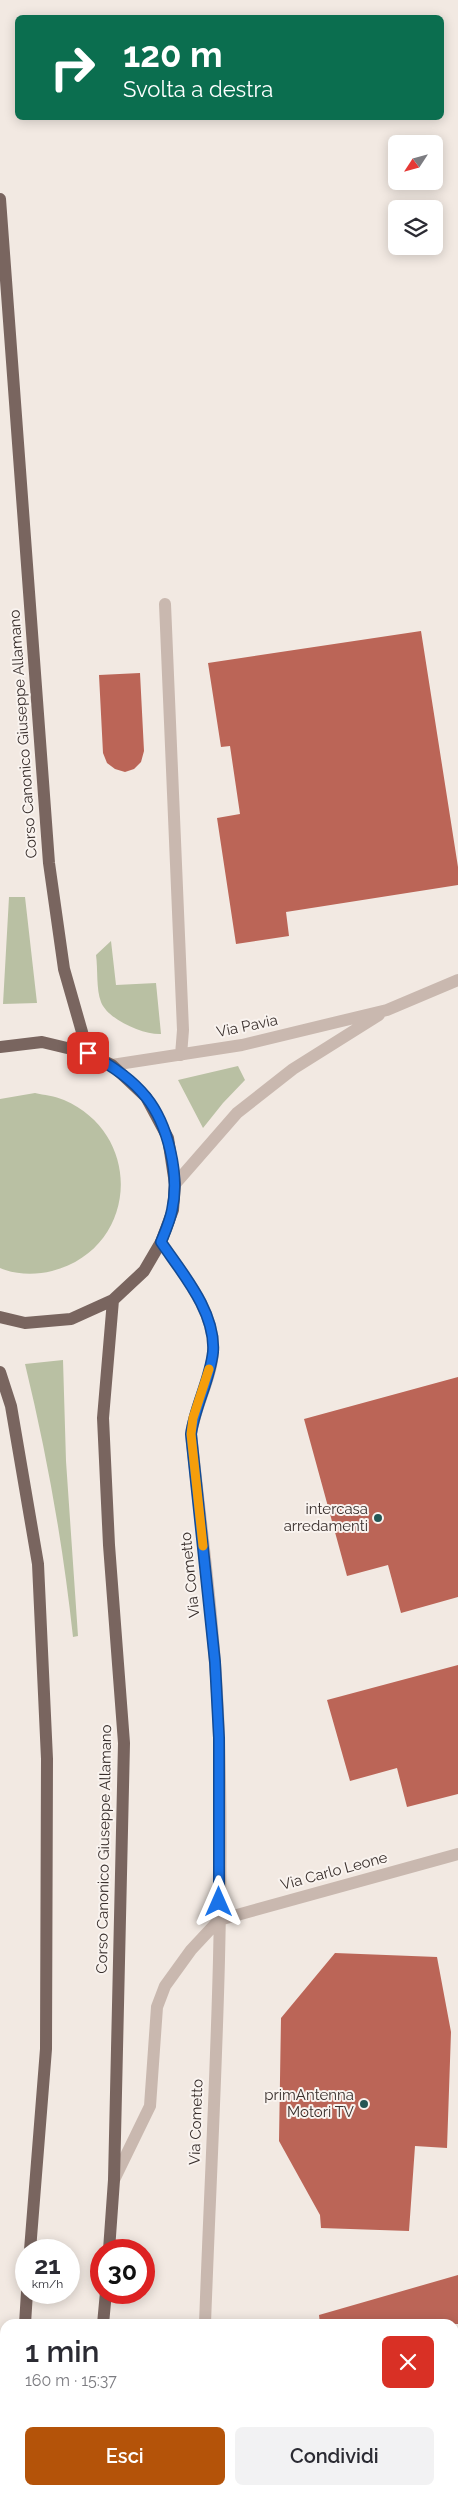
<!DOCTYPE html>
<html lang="it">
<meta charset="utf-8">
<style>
body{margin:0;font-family:Raleway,sans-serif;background:#f2f2f3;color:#2b2b33;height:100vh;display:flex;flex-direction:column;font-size:19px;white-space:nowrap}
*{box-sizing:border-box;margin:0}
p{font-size:16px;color:#7c7c81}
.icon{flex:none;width:28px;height:28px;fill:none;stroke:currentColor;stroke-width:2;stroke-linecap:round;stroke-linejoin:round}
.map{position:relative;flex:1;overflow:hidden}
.panel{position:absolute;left:0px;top:2319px;width:459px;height:176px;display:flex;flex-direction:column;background:#fff;border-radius:15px 15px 0 0;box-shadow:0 2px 12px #0003}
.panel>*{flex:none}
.hud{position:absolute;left:15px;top:15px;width:429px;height:105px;border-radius:8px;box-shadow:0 2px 12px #0003;background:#0b6e4f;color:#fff;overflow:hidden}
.needle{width:32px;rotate:234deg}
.controls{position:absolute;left:388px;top:135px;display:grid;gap:10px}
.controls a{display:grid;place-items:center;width:55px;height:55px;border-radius:8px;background:#fff;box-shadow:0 2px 12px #0003;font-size:25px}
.speed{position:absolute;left:15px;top:2239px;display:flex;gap:10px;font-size:25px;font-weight:700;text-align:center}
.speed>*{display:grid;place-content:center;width:65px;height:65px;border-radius:50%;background:#fff;box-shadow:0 2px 12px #0003;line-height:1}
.speed small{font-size:12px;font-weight:400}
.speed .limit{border:8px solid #d22;background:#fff;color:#111}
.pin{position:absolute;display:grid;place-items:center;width:42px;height:42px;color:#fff;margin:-21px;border-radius:10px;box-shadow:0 2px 8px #0006}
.me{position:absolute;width:55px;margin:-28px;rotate:0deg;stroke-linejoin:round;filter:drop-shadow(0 0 4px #0008)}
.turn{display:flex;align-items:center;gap:18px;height:105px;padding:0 25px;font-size:22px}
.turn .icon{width:65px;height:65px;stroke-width:2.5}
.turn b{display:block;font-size:35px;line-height:42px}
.round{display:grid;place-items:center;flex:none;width:52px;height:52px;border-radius:8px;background:#f2f2f3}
.headline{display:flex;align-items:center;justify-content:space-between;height:85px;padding:0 25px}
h1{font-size:30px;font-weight:600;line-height:38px}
.button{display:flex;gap:10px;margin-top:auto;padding:10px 25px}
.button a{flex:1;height:58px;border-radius:8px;background:#b45309;color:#fff;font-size:20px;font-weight:600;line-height:58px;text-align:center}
.button a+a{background:#f2f2f3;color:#2b2b33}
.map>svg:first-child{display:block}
</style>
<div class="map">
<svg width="458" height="2494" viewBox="0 0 458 2494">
<rect width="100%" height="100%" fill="#f2e9e2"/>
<path fill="#b9c0a3" d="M9 897H25L37 1003 3 1004Z
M111 941 116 985 156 983 161 1034C144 1035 108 1020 101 1002 96 989 98 969 96 955Z
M238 1066 245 1080 223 1103 203 1128 178 1080Z
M35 1093C44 1095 55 1096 64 1100 145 1135 138 1249 52 1271 36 1275 16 1275 0 1268V1099Z
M63 1360 66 1461 78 1636 73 1637C63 1544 47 1455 25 1364Z"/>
<path fill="#bb6557" d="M421 631 458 867V885L286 912 289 936 236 944 217 818 240 814 230 746 221 747 208 663Z
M140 673 144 751 141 762 134 769 125 772 115 769 107 763 103 753 99 675Z
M458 1377V1597L401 1613 388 1565 347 1576 304 1419Z
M458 1665V1794L407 1807 397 1768 350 1781 327 1700Z
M335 1953 437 1957 451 2032 447 2148 415 2146 409 2231 321 2228 320 2215 279 2141 281 2018Z
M458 2275V2324H320L319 2315Z"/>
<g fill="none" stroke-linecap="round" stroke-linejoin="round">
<path stroke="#c9b8af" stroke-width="12" d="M165 604 183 1030 181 1055
M112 1065 242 1045 387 1010 458 980
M175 1184 237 1113 293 1069 379 1015
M161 1242C182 1273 216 1312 213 1352 211 1380 195 1406 191 1434 202 1535 216 1636 219 1737 225 1932 212 2129 205 2324
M114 2180 150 2106 157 2007 165 1986 191 1950 219 1920 458 1854
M200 2494V2490"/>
<path stroke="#79655f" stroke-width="12" d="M0 199 49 863 64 969 88 1053
M0 1047 42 1042 88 1053 112 1065 146 1097 168 1138 175 1184 173 1210 161 1242 144 1271 113 1300 71 1319 25 1323 0 1317
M0 1372 11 1406 38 1564 47 1759 46 2049 30 2250
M109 2250 114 2180 124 1743 109 1545 103 1418 113 1300
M25 2324 27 2292
M103 2324 106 2292
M12 2494V2490
M91 2494V2490"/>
</g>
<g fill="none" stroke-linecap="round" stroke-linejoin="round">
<g stroke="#114b97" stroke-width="12">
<path id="route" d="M88 1053C109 1064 131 1078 146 1097 168 1124 180 1175 172 1210 170 1221 165 1232 161 1242 182 1273 216 1312 213 1352 210 1380 195 1406 191 1434L215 1662 219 1738V1902"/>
</g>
<use href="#route" stroke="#1a73e8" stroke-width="9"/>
<path stroke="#f59e0b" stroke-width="9" d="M203 1546 191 1434 193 1418 209 1369"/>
</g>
<g fill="#255755" stroke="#f9f3ef" stroke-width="2">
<circle cx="378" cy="1518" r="5"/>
<circle cx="364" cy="2104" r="5"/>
</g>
<g text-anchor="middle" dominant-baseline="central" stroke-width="4" stroke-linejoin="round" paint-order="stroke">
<g font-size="15" fill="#392f2c" stroke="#f9f3ef">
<text transform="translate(23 734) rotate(-94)">Corso Canonico Giuseppe Allamano</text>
<text transform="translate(247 1026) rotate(-12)">Via Pavia</text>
<text transform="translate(190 1575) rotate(-96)">Via Cometto</text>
<text transform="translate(104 1849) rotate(-89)">Corso Canonico Giuseppe Allamano</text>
<text transform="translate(334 1871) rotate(-15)">Via Carlo Leone</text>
<text transform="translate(196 2122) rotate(-88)">Via Cometto</text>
</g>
<g font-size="15" fill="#392f2c" stroke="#f9f3ef" text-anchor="end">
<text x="368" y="1509">intercasa<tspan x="368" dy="17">arredamenti</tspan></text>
<text x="354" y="2095">primAntenna<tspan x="354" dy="17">Motori TV</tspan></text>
</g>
</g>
</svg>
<div class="controls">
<a><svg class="needle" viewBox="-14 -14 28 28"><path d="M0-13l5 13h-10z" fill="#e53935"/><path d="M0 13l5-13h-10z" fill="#7c7c81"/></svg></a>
<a><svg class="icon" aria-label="layers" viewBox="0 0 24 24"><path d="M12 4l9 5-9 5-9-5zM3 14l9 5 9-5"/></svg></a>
</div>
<div class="speed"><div>21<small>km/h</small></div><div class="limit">30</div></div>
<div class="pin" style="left:88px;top:1053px;background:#d93025"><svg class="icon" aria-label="arrive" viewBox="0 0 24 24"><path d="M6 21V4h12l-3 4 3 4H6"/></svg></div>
<svg class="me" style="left:219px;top:1902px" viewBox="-20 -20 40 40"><path d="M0-17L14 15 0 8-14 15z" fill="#1a73e8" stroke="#fff" stroke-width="4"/></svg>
<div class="hud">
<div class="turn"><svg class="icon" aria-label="right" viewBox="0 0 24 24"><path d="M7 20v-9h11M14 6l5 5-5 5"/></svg><div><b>120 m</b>Svolta a destra</div></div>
</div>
<section class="panel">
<div class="headline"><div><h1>1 min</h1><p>160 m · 15:37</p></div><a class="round" style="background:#d93025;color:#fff"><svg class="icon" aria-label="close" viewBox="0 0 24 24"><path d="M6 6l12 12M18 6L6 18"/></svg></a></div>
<div class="button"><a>Esci</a><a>Condividi</a></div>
</section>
</div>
